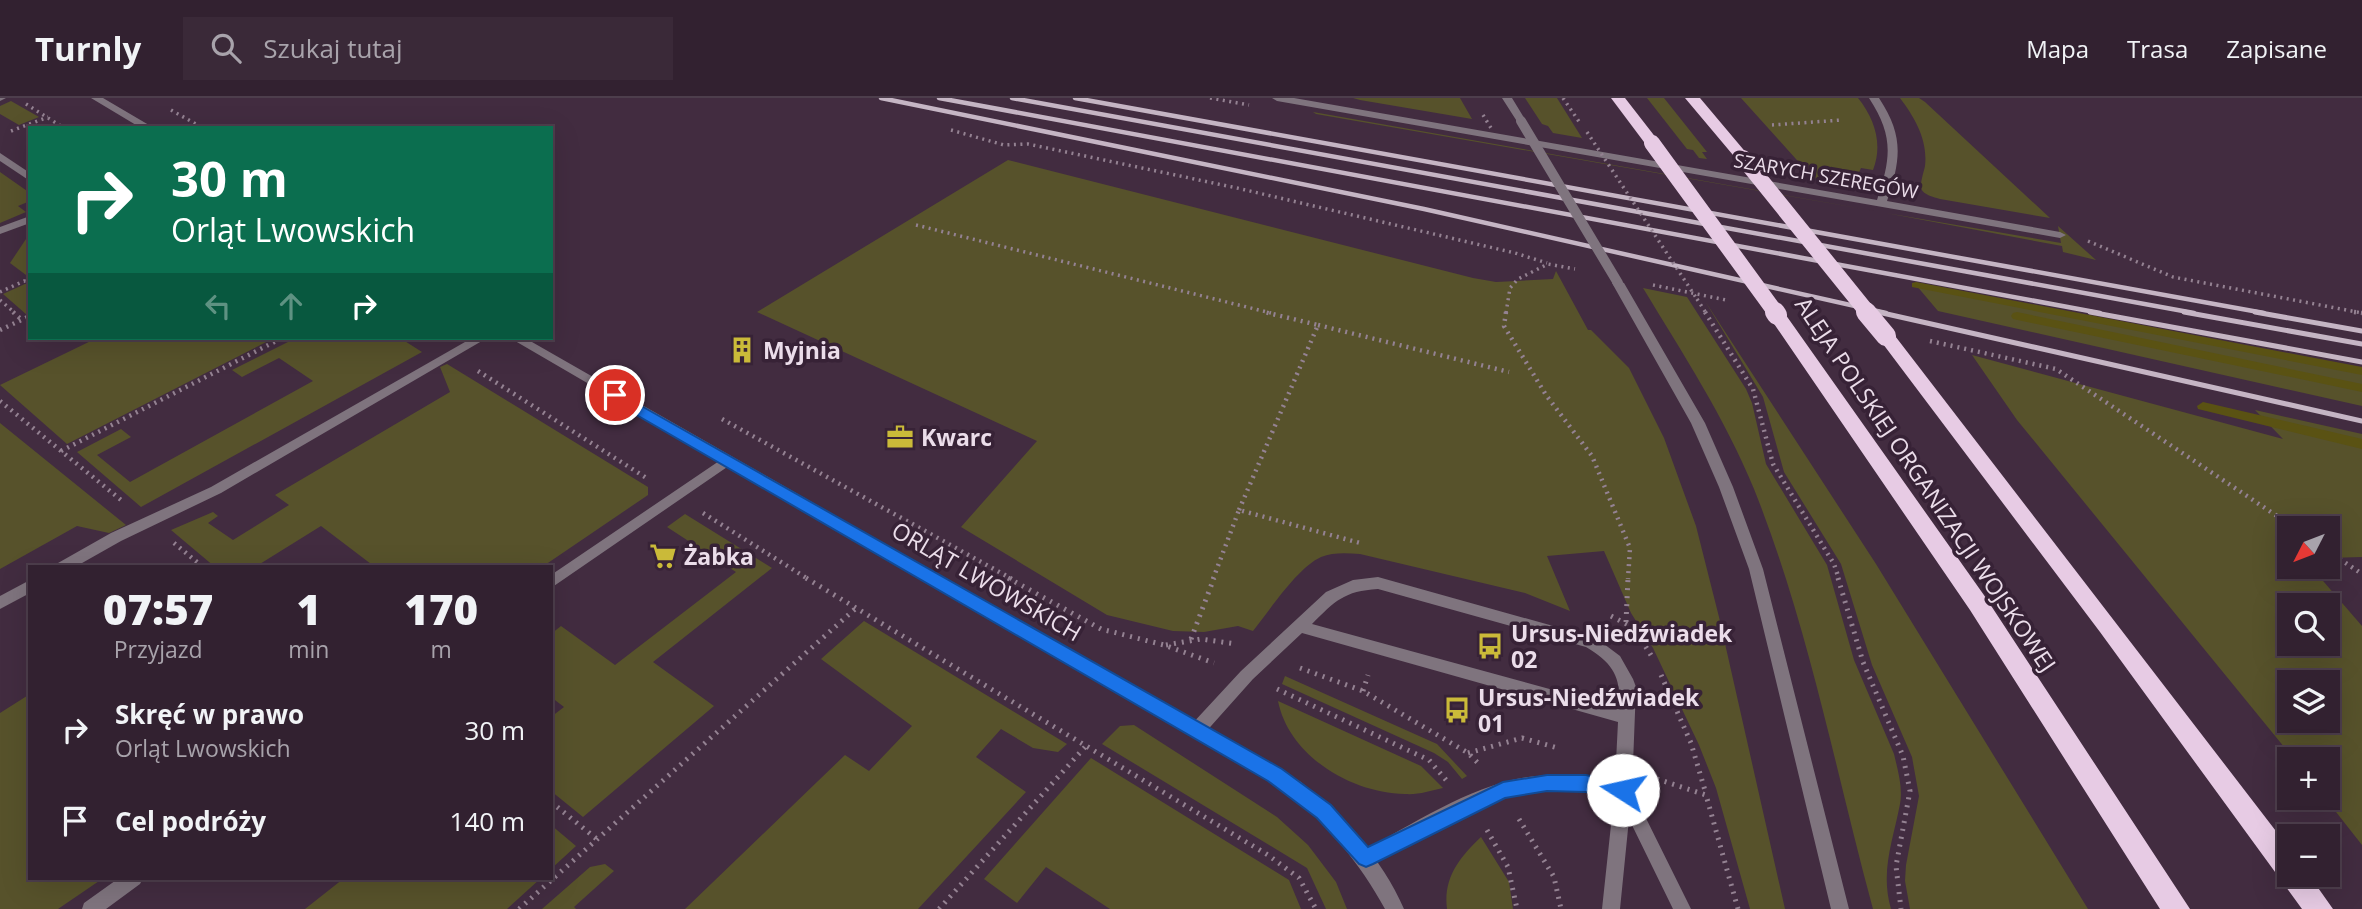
<!DOCTYPE html>
<html lang="pl">
<meta charset="utf-8">
<style>
body{margin:0;font-family:"Open Sans",sans-serif;background:#3a2938;color:#f1f3f6;height:100vh;display:flex;flex-direction:column;font-size:26px;white-space:nowrap}
*{box-sizing:border-box;margin:0}
p{font-size:23px;color:#a8a3ab}
.icon{flex:none;width:38px;height:38px;fill:none;stroke:currentColor;stroke-width:2;stroke-linecap:round;stroke-linejoin:round}
.map{position:relative;flex:1;overflow:hidden}
.details{position:absolute;left:28px;top:467px;width:525px;height:315px;display:flex;flex-direction:column;background:#322130;border-radius:0px;box-shadow:0 7px 28px #0002,0 0 0 2px #4d3e4c}
.details>*{flex:none}
.banner{position:absolute;left:28px;top:28px;width:525px;height:214px;border-radius:0px;box-shadow:0 7px 28px #0002,0 0 0 2px #4d3e4c;background:#0b6e4f;color:#fff;overflow:hidden}
.needle{width:46px;rotate:228deg}
.fabs{position:absolute;left:2277px;top:418px;display:grid;gap:14px}
.fabs a{display:grid;place-items:center;width:63px;height:63px;border-radius:0px;background:#322130;box-shadow:0 7px 28px #0002,0 0 0 2px #4d3e4c;font-size:35px}
.pin{position:absolute;display:grid;place-items:center;width:60px;height:60px;color:#fff;margin:-30px;border:4px solid #fff;border-radius:50%;box-shadow:0 2px 7px #0007}
.me{position:absolute;width:77px;margin:-38px;rotate:280deg;stroke-linejoin:round;filter:drop-shadow(0 0 5px #0008)}
.turn{display:flex;align-items:center;gap:24px;height:147px;padding:0 28px;font-size:32px}
.turn .icon{width:91px;height:91px;stroke-width:2.5}
.turn b{display:block;font-size:49px;line-height:60px}
.lanes{display:flex;align-items:center;height:66px;padding:0 28px;background:#0003;justify-content:center;gap:35px;direction:ltr}
.lanes .off{opacity:.35}
.eta{display:flex;justify-content:space-evenly;align-items:center;height:119px;text-align:center}
.eta b{font-size:42px;font-weight:800;line-height:49px}
ul{padding:0;list-style:none}
li{display:flex;align-items:center;gap:21px;height:91px;padding:0 28px}
li div{flex:1}
li b{display:block;font-size:26px}
li em{font-style:normal}
header{display:flex;align-items:center;gap:42px;box-sizing:border-box;height:98px;padding:0 35px;background:#322130;border-bottom:2px solid #4d3e4c}
header strong{font-size:33px}
nav{display:flex;gap:38px;margin-inline-start:auto;font-size:24px}
.search{width:490px;height:63px;background:#3a2938;display:flex;align-items:center;gap:18px;box-sizing:border-box;padding:0 24px;border-radius:0px;color:#a8a3ab;font-size:26px}
.map>svg:first-child{display:block}
</style>
<header>
<strong>Turnly</strong>
<div class="search"><svg class="icon" aria-label="search" viewBox="0 0 24 24"><circle cx="10" cy="10" r="6"/><path d="M15 15l6 6"/></svg>Szukaj tutaj</div>
<nav><a>Mapa</a><a>Trasa</a><a>Zapisane</a></nav>
</header>
<div class="map">
<svg width="2362" height="811" viewBox="0 0 2362 811">
<rect width="100%" height="100%" fill="#422c40"/>
<path fill="#57522b" fill-rule="evenodd" d="M1353 0H1460L1472 21 1360 2Z
M1525 0H1557L1582 40 1553 35 1548 28 1542 26Z
M1647 0H1664L1707 54H1702L1707 61 1699 60 1693 52 1687 51Z
M1741 0H1858C1875 21 1883 47 1873 72L1861 70 1856 81 1842 84 1813 80Z
M1900 0H1919L1925 4 2050 120 1940 101C1934 99 1923 97 1921 90 1920 85 1924 73 1925 68 1928 42 1915 20 1900 0Z
M11 3 39 19 19 27 0 16V8Z
M1313 14 1875 113 1316 16Z
M1008 62 1473 180 1496 184 1553 181 1556 173 1588 232H1591L1629 270 1664 340 1696 428 1719 519 1785 811H1750L1716 690 1699 647 1653 550 1631 515 1604 453 1547 458 1570 513 1525 495 1360 456C1347 455 1333 454 1321 459 1297 470 1270 512 1253 533L1238 528 1204 534 1173 533 1107 517 961 429 1037 343 757 214Z
M0 74 30 95V103L18 108 26 114 0 125Z
M1886 115 2061 145 2058 128 2096 162 2063 154 2062 148Z
M30 135V180L10 165Z
M25 186H30V216L27 217 3 196Z
M1916 187 2362 273V308L1938 213Z
M1643 190 1687 199 1746 291 1752 305 1766 366 1827 467 1854 562 1894 656C1898 673 1903 690 1900 706 1893 743 1880 773 1891 811H1873C1835 671 1808 526 1754 391 1725 320 1683 256 1643 190Z
M1705 203 1876 466 2088 811H1910L1905 783 1906 767 1919 698 1912 659 1872 567 1841 466 1784 374 1763 299Z
M97 240H274L67 346 0 287Z
M296 240H400L422 254 141 409 77 354 121 331 131 339 97 357 130 384 313 283 279 260 242 279 232 272Z
M1972 257 2283 341 2255 312 2362 336V459L2328 460V430H2289V469H2311L2362 528V747L2325 700H2328V662L2294 661 2017 322ZM2289 508H2328V546H2289ZM2289 584H2328V623H2289Z
M447 266 648 389V397L542 469H375L321 428 255 469H215L171 432 213 414 218 418 208 425 233 442 289 407 275 397 450 294 440 269Z
M0 325 126 427 109 435 77 428 0 471Z
M685 416 772 470 653 564 714 608 583 719 551 693V619L564 609 551 599V536L561 528 615 567 736 474 667 429Z
M864 523 1067 646 1058 654 1033 650 1001 631 976 659 1026 694 918 811H685L845 657 869 673 912 628 821 561Z
M1285 578 1437 646 1467 678 1462 681 1448 664 1434 655 1282 586Z
M30 596V780L102 781 58 811H0V615Z
M1278 603 1421 668 1443 690C1430 693 1418 697 1405 696 1351 695 1289 658 1278 603Z
M1134 627 1277 719 1308 747 1336 784 1347 811H1326L1307 770 1102 646 1120 628Z
M1091 660 1289 782 1301 811H1110L1046 769 1017 805 984 781Z
M551 727 576 748 551 771Z
M1481 739 1509 784 1513 811H1447C1443 780 1459 760 1481 739Z
M605 766 614 773 574 809 576 811H542L590 769Z
M343 781V780L540 781 507 811H305Z"/>
<g fill="none" stroke-linecap="round" stroke-linejoin="round">
<path fill="#5a5213" fill-rule="evenodd" d="M1916 184 2362 269V277L1912 189V185Z
M2017 214 2362 286V294L2013 221 2011 218 2013 215Z
M2203 304 2362 341V351L2198 311 2197 308Z"/>
<path stroke="#948292" stroke-width="3.5" stroke-dasharray="2 4.5" stroke-linecap="butt" d="M1210 0 1249 7
M1563 0 1580 25
M26 6 64 30
M171 12 203 30
M1772 27 1842 22
M951 32 1004 47 1028 46 1237 90 1515 155 1547 165
M11 33 48 19
M916 127 1271 215
M2088 143 2173 179 2362 215
M1653 187 1726 202
M0 194 24 183 30 184
M1697 201 1706 215
M0 202 15 215
M1506 215 1510 190 1518 181 1548 166 1575 171"/>
<path stroke="#948292" stroke-width="4.5" stroke-dasharray="2 5" stroke-linecap="butt" d="M13 214 22 222
M1506 214 1504 228 1546 297 1592 358 1630 450 1628 481
M1705 214 1753 291 1773 366 1834 466 1839 481
M2354 214 2362 215
M1318 227 1509 274
M0 232 30 218
M1930 243 2056 271 2295 430
M478 273 648 381
M0 303 121 402
M722 321 1012 481
M61 353 282 240
M1239 412 1318 227 1264 214
M703 415 808 481
M174 445 203 469
M2328 453 2362 476
M1213 481 1239 412 1360 445"/>
<path stroke="#948292" stroke-width="5" stroke-dasharray="2 6" stroke-linecap="butt" d="M806 480 1268 757 1299 780 1316 811
M1008 480 1101 531 1164 547 1214 565
M1838 480 1863 564 1903 658 1910 693 1896 768 1901 811
M1611 518 1634 530 1654 562
M1626 524 1628 480
M1191 541 1214 480
M1166 547 1201 541 1236 546
M1300 570 1363 593 1468 655 1479 666
M1661 577 1691 645 1706 696
M1277 591 1429 662 1446 682
M1363 593 1368 577
M1468 655 1522 640 1558 650
M1657 681 1706 697 1738 811
M551 704 598 742
M1519 721 1554 779 1561 811
M1487 732 1508 769 1517 811
M519 811 855 511
M939 811 1085 649"/>
<path fill="#7f747e" fill-rule="evenodd" d="M0 0H6L0 3Z
M0 55 30 75V83L0 63Z
M30 118V125L0 136V129Z
M472 240H487L221 395 121 443 75 469H56L58 465 111 435 211 389Z
M728 357 735 362 733 365 551 490V477Z
M1378 479 1596 540 1620 558 1633 581 1636 589 1632 692 1691 811H1673L1629 721 1620 811H1602L1614 699C1582 692 1549 689 1518 696 1470 706 1416 743 1372 766L1366 768 1360 766 1357 760 1360 754C1413 727 1468 688 1528 679 1557 675 1587 679 1615 684L1618 624 1302 535 1253 581 1203 637 1197 639 1191 637 1189 632 1191 627 1241 573 1326 494 1353 482ZM1378 491 1586 549C1614 566 1621 579 1619 610L1312 526C1335 503 1344 493 1378 491Z
M30 482V495L0 511V498Z
M119 780H143L140 786 106 811H82L84 805Z"/>
<path fill="#7f747e" fill-rule="evenodd" d="M1272 0H1294L1877 102C1891 60 1894 38 1869 0H1879C1904 38 1901 61 1887 103L2060 134 2066 137 2060 140 1277 3Z
M1502 0H1512L1526 23 1524 25H1518Z
M1618 182 1624 185 1705 325 1733 389 1763 471 1849 811H1831L1749 471 1719 389 1691 325 1612 185Z"/>
<path fill="#7f747e" fill-rule="evenodd" d="M91 0H103L154 30H141Z
M510 240H525L1301 684C1343 719 1382 760 1404 811H1385C1360 765 1328 728 1289 694Z"/>
<path fill="#e7cbe4" fill-rule="evenodd" d="M1611 0H1625L1660 45 1657 48H1647Z
M1685 0H1700L1748 57 1751 60 1748 63H1738Z
M1777 212 1783 213 1986 500 2190 811H2160L1970 512 1768 217Z
M1886 232 1892 234 2289 750V777H2309L2333 811H2302L2100 534 1880 242 1877 238 1880 234Z"/>
<path stroke="#c5b5c4" stroke-width="4.5" d="M881 0 1424 111 1886 215
M939 0 2100 215
M1012 0 2194 215
M1075 0 2264 215"/>
<path stroke="#c5b5c4" stroke-width="5" d="M1878 214 2362 323
M2090 214 2362 264
M2184 214 2362 246
M2255 214 2362 233"/>
<path stroke="#948292" stroke-width="3.5" stroke-dasharray="2 4.5" stroke-linecap="butt" d="M1483 17 1491 30
M1587 34 1697 201"/>
<path stroke="#7f747e" stroke-width="10" d="M1521 23 1618 185"/>
<path stroke="#e7cbe4" stroke-width="16" d="M1652 45 1776 215
M1743 60 1868 215"/>
<path stroke="#e7cbe4" stroke-width="20" d="M1775 214 1777 217
M1866 214 1886 238"/>
</g>
<path fill="#1a73e8" stroke="#114b97" stroke-width="2" d="M615 293 1282 671 1331 707 1368 749 1503 684 1547 677H1586L1630 687 1633 692 1630 698 1623 701 1586 694 1547 693 1505 700 1373 766 1366 769 1359 766 1317 720 1268 683 609 301 607 297 609 294Z"/>
<defs>
<g id="building-bare" transform="scale(2.1)"><path d="M-4-6H4V6H1V3H-1V6H-4ZM-2.5-4.3h1.7v1.8h-1.7ZM.8-4.3h1.7v1.8H.8ZM-2.5-1h1.7V.8h-1.7ZM.8-1h1.7V.8H.8Z" fill="#caba39" stroke="#372236" stroke-width="2.5" paint-order="stroke"/></g>
<g id="office-bare" transform="scale(2.1)"><path d="M-6-3h4V-5.5h4V-3h4V5H-6ZM-1-4.5V-3h2v-1.5ZM-6 0V1H6V0Z" fill="#caba39" stroke="#372236" stroke-width="2.5" paint-order="stroke"/></g>
<g id="supermarket-bare" transform="scale(2.1)"><path d="M-6-5.5h2.5l.6 2H6L4.5 2H-2.5L-4.4-4H-6ZM-1.5 3.2a1.3 1.3 0 1 0 .1 0ZM3 3.2a1.3 1.3 0 1 0 .1 0Z" fill="#caba39" stroke="#372236" stroke-width="2.5" paint-order="stroke"/></g>
<g id="bus-bare" transform="scale(2.1)"><path d="M-5-6H5V4H4V6H2V4H-2V6H-4V4H-5ZM-3.5-4V0h7V-4ZM-3.5 1.2v1.5H-2V1.2ZM2 1.2v1.5H3.5V1.2Z" fill="#caba39" stroke="#372236" stroke-width="2.5" paint-order="stroke"/></g>
</defs>
<g fill-rule="evenodd">
<use href="#building-bare" x="742" y="252"/>
<use href="#office-bare" x="900" y="339"/>
<use href="#supermarket-bare" x="663" y="458"/>
<use href="#bus-bare" x="1490" y="548"/>
<use href="#bus-bare" x="1457" y="612"/>
</g>
<g text-anchor="middle" dominant-baseline="central" stroke-width="7" stroke-linejoin="round" paint-order="stroke">
<g font-size="19" fill="#ebddea" stroke="#372236">
<text transform="translate(1826 78) rotate(10)">SZARYCH SZEREGÓW</text>
</g>
<g font-size="23" font-weight="bold" fill="#ebddea" stroke="#372236" text-anchor="start">
<text x="763" y="252">Myjnia</text>
<text x="921" y="339">Kwarc</text>
<text x="684" y="458">Żabka</text>
<text x="1511" y="535">Ursus-Niedźwiadek<tspan x="1511" dy="26">02</tspan></text>
<text x="1478" y="599">Ursus-Niedźwiadek<tspan x="1478" dy="26">01</tspan></text>
</g>
<g font-size="23" fill="#ebddea" stroke="#372236">
<text transform="translate(1926 386) rotate(56)">ALEJA POLSKIEJ ORGANIZACJI WOJSKOWEJ</text>
<text transform="translate(987 483) rotate(30)">ORLĄT LWOWSKICH</text>
</g>
</g>
</svg>
<div class="fabs">
<a><svg class="needle" viewBox="-14 -14 28 28"><path d="M0-13l5 13h-10z" fill="#e53935"/><path d="M0 13l5-13h-10z" fill="#a8a3ab"/></svg></a>
<a><svg class="icon" aria-label="search" viewBox="0 0 24 24"><circle cx="10" cy="10" r="6"/><path d="M15 15l6 6"/></svg></a>
<a><svg class="icon" aria-label="layers" viewBox="0 0 24 24"><path d="M12 4l9 5-9 5-9-5zM3 14l9 5 9-5"/></svg></a>
<a>+</a>
<a>−</a>
</div>
<div class="pin" style="left:615px;top:297px;background:#d93025"><svg class="icon" aria-label="arrive" viewBox="0 0 24 24"><path d="M6 21V4h12l-3 4 3 4H6"/></svg></div>
<svg class="me" style="left:1623px;top:692px" viewBox="-20 -20 40 40"><circle r="19" fill="#fff"/><path d="M0-13L10 11 0 6-10 11z" fill="#1a73e8"/></svg>
<div class="banner">
<div class="turn"><svg class="icon" aria-label="right" viewBox="0 0 24 24"><path d="M7 20v-9h11M14 6l5 5-5 5"/></svg><div><b>30 m</b>Orląt Lwowskich</div></div>
<div class="lanes"><svg class="icon off" aria-label="left" viewBox="0 0 24 24"><path d="M17 20v-9H6M10 6l-5 5 5 5"/></svg><svg class="icon off" aria-label="ahead" viewBox="0 0 24 24"><path d="M12 20V5M6 11l6-6 6 6"/></svg><svg class="icon" aria-label="right" viewBox="0 0 24 24"><path d="M7 20v-9h11M14 6l5 5-5 5"/></svg></div>
</div>
<section class="details">
<div class="eta">
<div><b>07:57</b><p>Przyjazd</p></div>
<div><b>1</b><p>min</p></div>
<div><b>170</b><p>m</p></div>
</div>
<ul>
<li><svg class="icon" aria-label="right" viewBox="0 0 24 24"><path d="M7 20v-9h11M14 6l5 5-5 5"/></svg><div><b>Skręć w prawo</b><p>Orląt Lwowskich</p></div><em>30 m</em></li>
<li><svg class="icon" aria-label="arrive" viewBox="0 0 24 24"><path d="M6 21V4h12l-3 4 3 4H6"/></svg><div><b>Cel podróży</b></div><em>140 m</em></li>
</ul>
</section>
</div>
